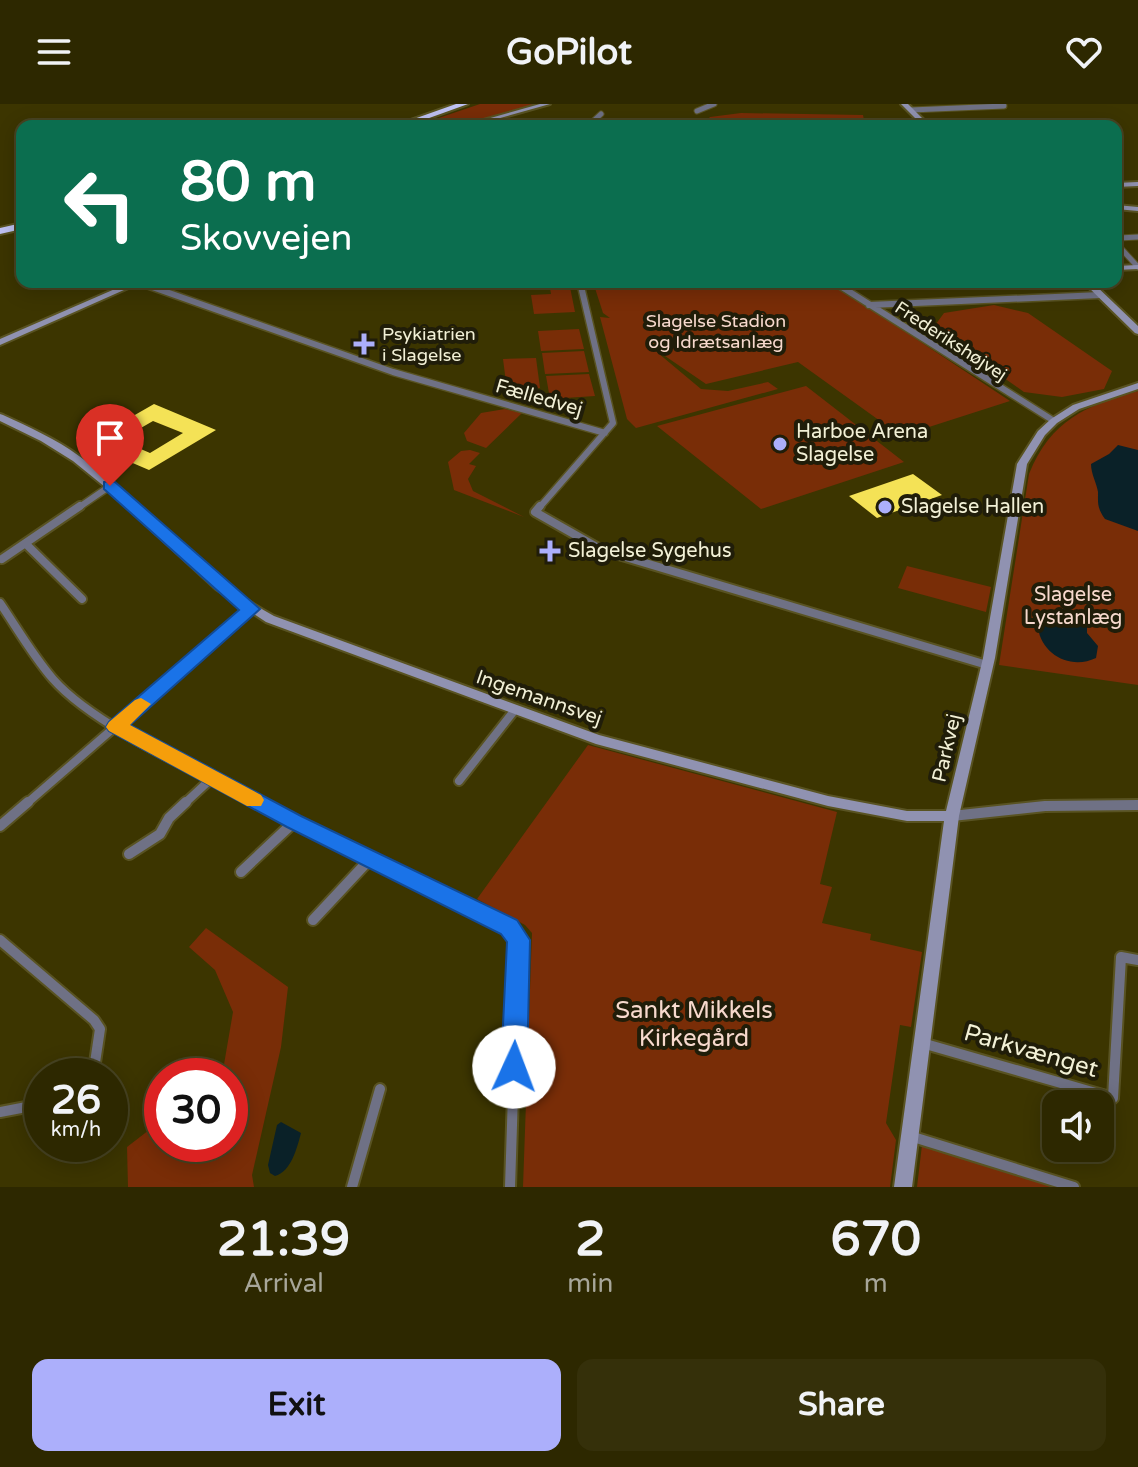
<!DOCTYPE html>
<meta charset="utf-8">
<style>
body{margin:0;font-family:"Varela Round",sans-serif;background:#35300a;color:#f1f3f6;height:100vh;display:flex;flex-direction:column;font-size:30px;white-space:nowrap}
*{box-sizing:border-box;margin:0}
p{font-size:26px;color:#a7a699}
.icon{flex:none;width:44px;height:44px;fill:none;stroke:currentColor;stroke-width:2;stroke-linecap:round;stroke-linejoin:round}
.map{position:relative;height:1083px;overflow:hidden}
.details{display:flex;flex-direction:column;background:#2d2800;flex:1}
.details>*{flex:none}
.banner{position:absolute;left:16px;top:16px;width:1106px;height:168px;border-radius:16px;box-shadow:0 4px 20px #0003,0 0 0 2px #484422;background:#0b6e4f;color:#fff;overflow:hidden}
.buttons{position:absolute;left:1042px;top:986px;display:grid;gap:16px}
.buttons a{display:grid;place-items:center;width:72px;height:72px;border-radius:16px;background:#2d2800;box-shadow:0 4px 20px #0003,0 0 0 2px #484422;font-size:40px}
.speed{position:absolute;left:24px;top:954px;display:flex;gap:16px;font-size:40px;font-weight:700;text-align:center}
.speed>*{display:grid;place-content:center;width:104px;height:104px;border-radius:50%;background:#2d2800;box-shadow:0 4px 20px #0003,0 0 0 2px #484422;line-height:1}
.speed small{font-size:20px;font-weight:400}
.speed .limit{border:12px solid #d22;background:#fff;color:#111}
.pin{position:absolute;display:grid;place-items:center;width:68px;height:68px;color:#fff;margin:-82px -34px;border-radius:50% 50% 50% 0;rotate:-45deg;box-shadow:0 0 8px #0007}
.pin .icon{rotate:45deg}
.me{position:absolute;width:88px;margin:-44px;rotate:2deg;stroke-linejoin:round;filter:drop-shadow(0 0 6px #0008)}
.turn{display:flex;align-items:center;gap:28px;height:168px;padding:0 32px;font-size:36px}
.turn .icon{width:104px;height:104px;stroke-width:2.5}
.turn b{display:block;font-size:56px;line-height:68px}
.eta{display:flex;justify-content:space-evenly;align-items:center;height:136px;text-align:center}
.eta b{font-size:48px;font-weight:700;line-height:56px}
.button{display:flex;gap:16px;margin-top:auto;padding:16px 32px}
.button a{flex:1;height:92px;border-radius:16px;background:#acaffb;color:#111;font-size:32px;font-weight:700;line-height:92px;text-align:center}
.button a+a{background:#35300a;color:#f1f3f6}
header{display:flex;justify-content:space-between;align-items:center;height:104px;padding:0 32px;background:#2d2800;font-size:36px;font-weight:700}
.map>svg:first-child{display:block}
</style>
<header><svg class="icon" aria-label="menu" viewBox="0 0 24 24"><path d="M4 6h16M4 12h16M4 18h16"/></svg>GoPilot<svg class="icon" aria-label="heart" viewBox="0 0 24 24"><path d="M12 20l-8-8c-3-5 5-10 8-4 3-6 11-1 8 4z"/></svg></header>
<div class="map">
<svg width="1138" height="1083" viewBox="0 0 1138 1083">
<rect width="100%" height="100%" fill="#3c3500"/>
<path fill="#792d07" d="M480 0H536L457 22H415Z
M741 9 863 11 865 21 874 22H701L710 13Z
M549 178H569L575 208 534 210 531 191 551 190Z
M593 178H830L1010 297 901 332 798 258 706 280 646 239 701 285 728 287 768 278 778 285 636 324 627 315 600 213 610 214 603 209Z
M994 201 1028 209 1112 267 1104 285 1062 293 1024 288 933 224 944 209Z
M579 225 584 245 541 247 538 227Z
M584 247 589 268 545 270 542 249Z
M536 254 540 284 507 286 503 255Z
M589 270 595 292 550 295 546 272Z
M806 282 904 358 761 405 657 322Z
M1138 287V581L999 561 1029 370C1051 316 1085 302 1138 287Z
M505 305 522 309 486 344 467 337 464 329 481 309Z
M470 346 480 349 469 360 476 362 468 375 473 387 524 413 454 386 448 358 461 347Z
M907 462 991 483 986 508 898 484Z
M588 641 837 708 820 780 832 783 822 819 871 830 870 836 922 848 911 923 900 921 886 1019 896 1036 890 1083H523L532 829 525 821 477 795Z
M206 824 288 883 281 943 252 1071 254 1083H128L127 1043 162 1016V1040H230V972H222L233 908 215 866 189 843Z
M922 1041 1054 1083H917Z"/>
<path fill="#0a2128" d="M1118 341 1138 346V427L1105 415C1097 404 1098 399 1098 388 1097 380 1091 370 1091 360L1109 350Z
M1063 505 1076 508 1087 520V529L1098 542 1096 554C1071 566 1042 551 1038 524L1047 511Z
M281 1018 301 1029C297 1044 291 1068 275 1072L270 1069 268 1061 277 1021Z"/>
<path fill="#f4e256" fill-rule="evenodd" d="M154 300 216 326 149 366 86 339ZM153 317 183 329 150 349 120 336Z
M913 370 942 391 877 414 849 392Z"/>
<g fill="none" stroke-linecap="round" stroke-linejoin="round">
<g stroke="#595322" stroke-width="7">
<path id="street-far3" d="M911 6 1004 2
M697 7 714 0
M926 21 987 20
M588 22 601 10
M1116 138 1119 134 1138 133
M1116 139 1138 163"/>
</g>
<g stroke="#595322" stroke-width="9">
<path id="street-far2" d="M138 178 393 268 605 329
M834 178 1054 317
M869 201 1100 191
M78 404 110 382
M539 404 613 319 580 178"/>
</g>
<g stroke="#595322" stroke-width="12">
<path id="street-far1" d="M540 402 535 408 602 446 987 561
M26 440 82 495
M2 455 80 402
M0 499C17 524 33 552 53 575 95 623 202 669 260 700
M459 677 514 607
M26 700 251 505
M184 700 212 674"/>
</g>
<g stroke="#595322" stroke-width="14">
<path id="street" d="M256 698 515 829 518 836 510 1083
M952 712 1045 702 1138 701
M0 722 28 698
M129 750 160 730 169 714 186 698
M241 768 294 718
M313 816 370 755
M0 836 94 916 100 925 93 972
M922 939 1113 994 1121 853 1138 856
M0 1008 42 1000
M910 1032 1074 1083
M352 1083 380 985"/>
</g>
<g stroke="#595322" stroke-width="4">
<path id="secondary" d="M540 0H550L472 22H462Z
M901 0H908L930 22H923Z
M1138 78V82L1116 83V79Z
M1116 101 1138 103V107L1116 105Z
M1138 161V165L1116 166V162Z
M131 178H142L0 241V235Z
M1083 178H1092L1138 222V230L1135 229Z
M1138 279V285L1079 305 1057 319 1045 331 1027 360 995 554 959 712 912 1083H894L944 717H907L828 702 596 640 266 518 216 485 105 383 73 357 41 337 0 317V310L3 311C29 323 56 335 79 352 123 383 159 424 199 459 222 480 247 497 274 512L599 631 828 692 907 707H946L983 554 1017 360 1038 327 1051 315 1073 301Z"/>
</g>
<g stroke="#595322" stroke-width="4">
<path id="highway" d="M456 0H468L407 22H394Z
M22 119V125L0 130V124Z"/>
</g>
<use href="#street-far3" stroke="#6f7185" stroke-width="5"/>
<use href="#street-far2" stroke="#6f7185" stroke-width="6"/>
<use href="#street-far1" stroke="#6f7185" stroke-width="8"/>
<use href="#street" stroke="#6f7185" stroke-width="10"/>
<use href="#secondary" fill="#9092b1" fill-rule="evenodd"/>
<use href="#highway" fill="#bfc2f3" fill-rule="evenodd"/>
</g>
<path fill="#1a73e8" stroke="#114b97" stroke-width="2" d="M110 377 115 378 260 505 130 621 301 712 517 816 530 836 527 963 523 971 514 974 505 971 501 963 507 838 501 830 287 723 109 627 106 623 109 618 239 506 104 385V378Z"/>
<path fill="#f59e0b" d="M141 594 151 600 130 621 261 691 264 696 261 702H247L109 627 106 623 109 618 135 596Z"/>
<g fill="#acaffb" stroke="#201d09" stroke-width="3">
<path d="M360 228h8v8h8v8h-8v8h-8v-8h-8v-8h8z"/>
<circle cx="780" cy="340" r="8"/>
<circle cx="885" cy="403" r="8"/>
<path d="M546 435h8v8h8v8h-8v8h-8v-8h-8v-8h8z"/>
</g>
<g text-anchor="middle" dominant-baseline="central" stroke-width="8" stroke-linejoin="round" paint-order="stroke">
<g font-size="18" fill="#f7d9cd" stroke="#201d09">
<text x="716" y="217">Slagelse Stadion<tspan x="716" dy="21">og Idrætsanlæg</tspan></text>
</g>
<g font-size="18" fill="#f2f0d6" stroke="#201d09" text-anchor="start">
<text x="382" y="230">Psykiatrien<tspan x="382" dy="21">i Slagelse</tspan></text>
</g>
<g font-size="18" fill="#f2f0d6" stroke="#201d09">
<text transform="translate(951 237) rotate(33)">Frederikshøjvej</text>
</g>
<g font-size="20" fill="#f2f0d6" stroke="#201d09">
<text transform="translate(539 294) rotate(16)">Fælledvej</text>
<text transform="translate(539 594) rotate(19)">Ingemannsvej</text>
<text transform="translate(947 644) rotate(-77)">Parkvej</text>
</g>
<g font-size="20" fill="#f2f0d6" stroke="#201d09" text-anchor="start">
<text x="796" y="328">Harboe Arena<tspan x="796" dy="23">Slagelse</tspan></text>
<text x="901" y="403">Slagelse Hallen</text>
<text x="568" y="447">Slagelse Sygehus</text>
</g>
<g font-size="20" fill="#f7d9cd" stroke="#201d09">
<text x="1073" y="491">Slagelse<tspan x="1073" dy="23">Lystanlæg</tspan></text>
</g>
<g font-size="24" fill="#f7d9cd" stroke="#201d09">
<text x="694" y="906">Sankt Mikkels<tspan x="694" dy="28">Kirkegård</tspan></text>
</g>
<g font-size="24" fill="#f2f0d6" stroke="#201d09">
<text transform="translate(1031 947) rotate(16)">Parkvænget</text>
</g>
</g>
</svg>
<div class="buttons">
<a><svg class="icon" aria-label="sound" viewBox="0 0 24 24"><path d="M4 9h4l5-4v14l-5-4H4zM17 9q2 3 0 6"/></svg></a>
</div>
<div class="speed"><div>26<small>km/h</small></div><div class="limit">30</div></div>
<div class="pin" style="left:110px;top:382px;background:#d93025"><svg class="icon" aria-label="arrive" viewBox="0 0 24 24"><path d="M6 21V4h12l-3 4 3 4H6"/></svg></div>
<svg class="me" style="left:514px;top:963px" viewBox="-20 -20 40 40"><circle r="19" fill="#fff"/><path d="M0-13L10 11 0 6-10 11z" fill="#1a73e8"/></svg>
<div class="banner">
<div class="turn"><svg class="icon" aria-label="left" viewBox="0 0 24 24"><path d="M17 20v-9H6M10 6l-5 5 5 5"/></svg><div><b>80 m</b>Skovvejen</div></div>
</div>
</div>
<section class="details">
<div class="eta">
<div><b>21:39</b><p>Arrival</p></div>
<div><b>2</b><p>min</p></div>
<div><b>670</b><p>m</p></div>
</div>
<div class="button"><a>Exit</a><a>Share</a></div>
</section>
